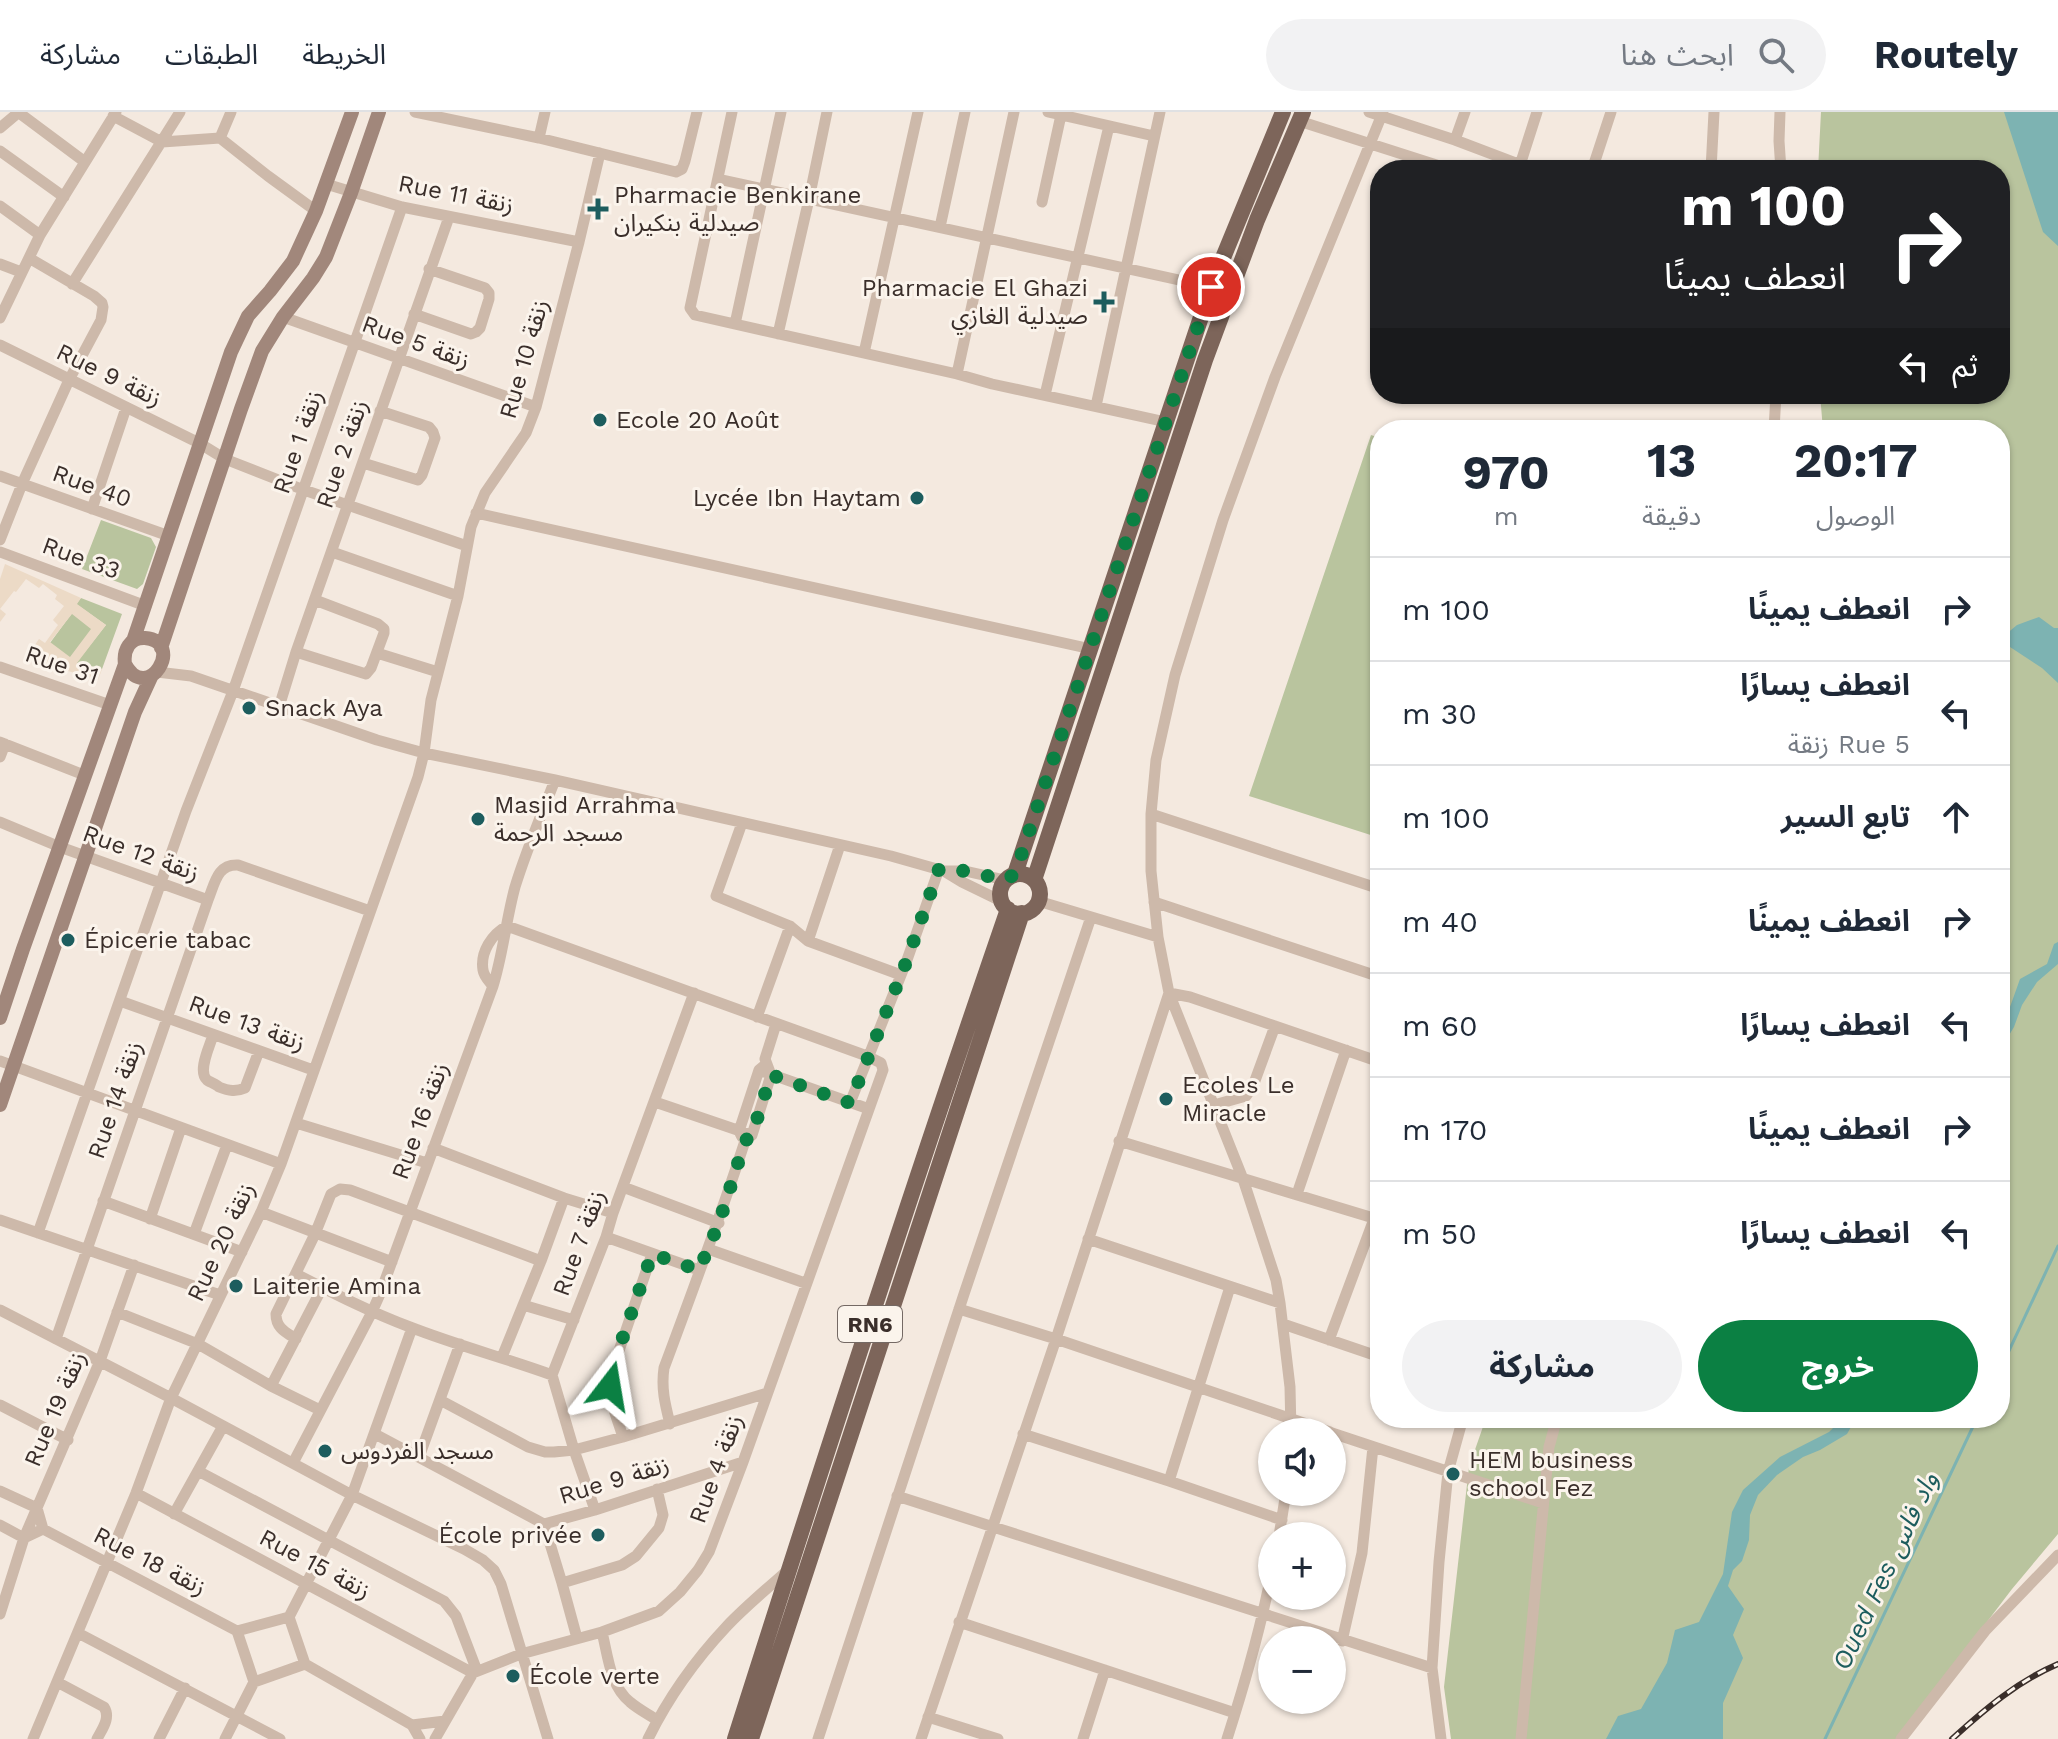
<!DOCTYPE html>
<html lang="ar">
<meta charset="utf-8">
<style>
body{margin:0;font-family:"Work Sans","Noto Sans Arabic",sans-serif;background:#f2f2f3;color:#1f2937;direction:rtl;height:100vh;display:flex;flex-direction:column;font-size:30px;white-space:nowrap}
*{box-sizing:border-box;margin:0}
p{font-size:26px;color:#747a83}
.icon{flex:none;width:44px;height:44px;fill:none;stroke:currentColor;stroke-width:2;stroke-linecap:round;stroke-linejoin:round}
.map{position:relative;flex:1;overflow:hidden;direction:ltr}
.sheet{position:absolute;left:1370px;top:308px;width:640px;height:1008px;display:flex;flex-direction:column;background:#fff;border-radius:32px;box-shadow:0 2px 6px #0004;direction:rtl}
.sheet>*{flex:none}
.guide{position:absolute;left:1370px;top:48px;width:640px;height:244px;border-radius:32px;box-shadow:0 2px 6px #0004;direction:rtl;background:#202124;color:#fff;overflow:hidden}
.controls{position:absolute;left:1258px;top:1306px;display:grid;gap:16px}
.controls a{display:grid;place-items:center;width:88px;height:88px;border-radius:50%;background:#fff;box-shadow:0 2px 6px #0004;font-size:40px}
.pin{position:absolute;display:grid;place-items:center;width:68px;height:68px;color:#fff;margin:-34px;border:4px solid #fff;border-radius:50%;box-shadow:0 2px 8px #0007}
.me{position:absolute;width:88px;margin:-44px;rotate:14deg;stroke-linejoin:round;filter:drop-shadow(0 0 6px #0008)}
.turn{display:flex;align-items:center;gap:28px;height:168px;padding:0 32px;font-size:36px}
.turn .icon{width:104px;height:104px;stroke-width:2.5}
.turn b{display:block;font-size:56px;line-height:68px}
.then{display:flex;align-items:center;height:76px;padding:0 32px;background:#0003;gap:16px;font-size:30px}
.eta{display:flex;justify-content:space-evenly;align-items:center;height:136px;text-align:center}
.eta b{font-size:48px;font-weight:700;line-height:56px}
.cta{display:flex;gap:16px;margin-top:auto;padding:16px 32px}
.cta a{flex:1;height:92px;border-radius:48px;background:#0b8043;color:#fff;font-size:32px;font-weight:700;line-height:92px;text-align:center}
.cta a+a{background:#f2f2f3;color:#1f2937}
ul{padding:0;list-style:none}
li{display:flex;align-items:center;gap:24px;height:104px;padding:0 32px;border-top:2px solid #e0e1e3}
li div{flex:1}
li b{display:block;font-size:30px}
li em{font-style:normal}
header{display:flex;align-items:center;gap:48px;box-sizing:border-box;height:112px;padding:0 40px;background:#fff;border-bottom:2px solid #e0e1e3}
header strong{font-size:38px}
nav{display:flex;gap:44px;margin-inline-start:auto;font-size:28px}
.search{width:560px;height:72px;background:#f2f2f3;display:flex;align-items:center;gap:20px;box-sizing:border-box;padding:0 28px;border-radius:44px;color:#747a83;font-size:30px}
.map>svg:first-child{display:block}
</style>
<header>
<strong>Routely</strong>
<div class="search"><svg class="icon" aria-label="search" viewBox="0 0 24 24"><circle cx="10" cy="10" r="6"/><path d="M15 15l6 6"/></svg>ابحث هنا</div>
<nav><a>الخريطة</a><a>الطبقات</a><a>مشاركة</a></nav>
</header>
<div class="map">
<svg width="2058" height="1627" viewBox="0 0 2058 1627">
<rect width="100%" height="100%" fill="#f4e9df"/>
<path fill="#b9c49e" d="M1821 0H2058V1422L2012 1477 1898 1627H1451L1444 1575 1469 1355 1486 1306H2000V318H1823L1820 282H2000V58H1818Z
M1371 323 1380 326V726L1249 684Z
M101 408 151 426 156 435 143 472 137 477 82 457Z
M81 486 122 502 102 557 76 551 106 513 76 492Z
M72 501 92 517 70 546 50 531Z"/>
<path fill="#ecdac6" fill-rule="evenodd" d="M5 452 81 486 77 492 106 513 77 551 102 557 98 568 35 549 30 545 34 539 32 537 39 527 45 531 58 513 53 508 64 494 55 487 57 483 43 472 39 476 26 467 16 480 14 479 0 497 6 502 0 510V467ZM72 502 91 517 70 545 50 530Z"/>
<path fill="#7db3b2" d="M2004 0H2058V134L2043 120Z
M2039 505 2054 516H2058V571L2042 556 2010 535 2005 523 2017 513Z
M2058 830V852L2037 870 2022 893 2014 915 2000 938V915L2005 909 2020 867 2047 852 2054 832Z
M1840 1306H1856L1847 1322 1820 1338 1803 1345 1777 1363 1758 1383 1750 1403 1749 1428 1742 1449 1733 1458 1728 1474 1744 1497 1733 1523 1743 1546 1723 1591V1627H1606L1618 1604 1641 1597 1667 1551 1675 1518 1699 1510 1723 1462 1732 1400 1743 1378 1780 1345 1829 1320 1838 1311Z"/>
<g fill="none" stroke-linecap="round" stroke-linejoin="round">
<path stroke="#7db3b2" stroke-width="3" d="M2000 1258 2058 1134
M1825 1627 1977 1306"/>
<path stroke="#cdb9aa" stroke-width="11" d="M18 0 85 50
M415 0 539 26 676 60 682 57 685 49 697 0
M732 0 690 196 695 203 957 262 992 272 1166 310
M1048 0 1154 24
M1369 0 1455 28 1534 58
M1780 0 1779 29 1781 58
M113 4 162 30 220 26 268 64 316 99
M1299 9 1452 58
M0 16 19 0
M220 26 231 0
M539 26 545 0
M1455 28 1465 0
M0 39 64 85
M1520 53 1537 0
M1592 58 1611 0
M1711 58 1714 0
M718 67 1211 175
M326 72 402 95 579 130
M1042 90 1061 3
M0 94 40 123
M940 115 965 0
M0 152 21 160
M72 172 180 0
M414 202 471 222 476 220 480 216 489 187V181L485 176 429 157
M283 205 536 295
M0 206 40 123 116 0
M735 212 781 0
M778 222 809 87 827 0
M0 233 199 331 225 347 304 378 467 434
M864 241 918 0
M957 262 1014 0
M1045 283 1109 14
M1096 294 1160 0
M1774 318 1776 282
M363 351 418 368 422 363 435 326 433 320 429 315 380 299
M0 364 169 424
M92 397 126 296
M476 401 1091 537
M0 428 22 372 69 268 101 208 103 195 102 191 94 184 29 146
M0 440 146 494
M332 440 458 484
M296 540 366 562 371 556 384 521V517L378 512 315 488
M377 541 438 560
M0 555 110 593
M157 560 191 564 377 628 424 641 555 668 891 744 944 759 962 770 1001 789
M279 595 296 540 449 105
M0 630 84 663
M0 645 5 632
M1151 702 1380 777
M0 710 60 735 208 788
M742 711 716 784 790 814 808 829 901 863
M944 759H965L1005 768
M1038 789 1158 825
M1154 790 1380 865
M808 829 840 733
M120 889 313 958
M757 905 790 814
M213 923C210 934 197 959 207 968 208 969 219 974 219 975 229 979 236 980 245 976L259 939
M0 949 281 1052
M759 958 869 997
M655 990 752 1023
M850 991 907 848 939 757
M1214 993 1246 984 1253 974 1275 914
M296 1011 427 1051
M752 1023 771 963 765 947 776 912
M742 1025 739 1019 759 958 765 953
M1119 1029 1380 1108
M433 1036 564 1086 613 1101
M623 1075 719 1111
M1297 1082 1346 938
M103 1089 242 1140
M261 1100 392 1150
M150 1107 181 1016
M0 1108 220 1183
M38 1121 186 699 233 579 402 95
M194 1122 227 1033
M606 1125 699 1158
M1088 1127 1280 1191
M708 1137 805 1171
M296 1162C333 1181 370 1200 410 1215 456 1233 505 1246 552 1263
M523 1193 574 1208
M959 1197 1056 1227 1330 1320
M0 1198 171 1286 352 1383 464 1437 483 1448 494 1458 501 1472 548 1627
M117 1200 198 1232 271 1274 320 1298
M1283 1212 1380 1245
M56 1227 208 788C215 771 217 752 238 753L370 799
M296 1227C285 1220 276 1216 276 1202L315 1122 331 1082 340 1077 350 1078 541 1149
M1329 1228 1380 1091
M502 1245 541 1149 564 1086
M271 1274 322 1176
M440 1288 528 1335 545 1340H554L574 1338 623 1325 767 1281
M0 1293 68 1328
M670 1312C665 1292 661 1276 664 1256 692 1181 720 1106 745 1029L752 1023
M1291 1320 1290 1275 1280 1191 1276 1168 1243 1067 1169 881 1158 825 1151 759V702L1156 648 1175 563 1223 408 1275 265 1383 0
M1332 1321 1543 1391
M375 1322 544 1412
M1023 1322 1169 1369 1282 1408
M623 1325 611 1289V1262L652 1142
M419 1345 460 1232
M293 1351 372 1200 380 1182 493 874C503 842 506 808 515 775 526 739 541 704 555 668
M198 1359 444 1489 456 1504 477 1559
M1169 1369 1230 1175
M0 1379 37 1396 43 1417 237 1519
M136 1381 473 1561
M897 1384 1432 1556
M595 1398 574 1338 552 1263 606 1125 613 1101 694 881
M174 1402 223 1314
M544 1412 595 1398 743 1350
M544 1412 562 1471 577 1526
M0 1413 24 1426 43 1417
M1279 1424 1286 1380
M562 1471 622 1453 636 1444 659 1416 663 1403 657 1377
M0 1502 24 1426 100 1249 134 1153
M289 1505 352 1383 412 1216
M959 1510 1235 1601
M237 1519 254 1570 305 1552
M237 1519 289 1505 305 1552
M602 1520C608 1544 610 1574 630 1590 638 1597 648 1602 657 1608
M78 1521 280 1627
M1342 1529 1362 1441 1373 1335
M305 1552 412 1613 420 1627
M57 1570 104 1595C111 1606 102 1617 97 1627
M928 1605 998 1627
M412 1613 445 1609
M33 1627 136 1381 171 1286 261 1100 281 1052 418 665 424 641 431 588 458 484 471 415 485 381 526 321 536 295 579 130 600 41
M159 1627 185 1576
M225 1627 254 1570
M435 1627 473 1561 521 1542 602 1520 659 1499 680 1480 698 1458 709 1440 743 1350 883 958 881 951 867 944 507 814C492 822 480 840 483 858 484 865 489 869 493 874
M648 1627C668 1586 696 1547 727 1514 746 1494 768 1476 788 1458
M818 1627 964 1182 1091 805
M921 1627 1056 1227 1169 881 1190 885 1380 950
M1083 1627 1105 1558
M1227 1627C1245 1571 1261 1516 1272 1458
M1441 1627 1432 1556 1439 1450 1448 1360 1463 1306
M1521 1627 1549 1335 1557 1306
M1901 1627 1985 1519 2058 1443"/>
<path stroke="#a1877b" stroke-width="14" d="M133 529 231 240 248 204 270 179 293 149 316 99 352 0
M161 536 241 297 262 239 283 205 313 166 326 145 351 81 379 0
M0 906 23 837 125 552C123 538 130 525 145 526 186 529 148 594 125 552
M0 993 111 670 135 600 152 563"/>
<path stroke="#7d655a" stroke-width="16" d="M1015 762 1211 175 1283 0
M1000 782a20 20 0 1 1 40 0a20 20 0 1 1-40 0Z
M1034 768 1205 248 1257 108 1303 0
M735 1627C823 1350 913 1073 1008 797
M751 1627 1022 801"/>
<g stroke="#3a2e2a" stroke-width="6">
<path id="rail" d="M1952 1627C1985 1597 2018 1569 2058 1552"/>
</g>
<use href="#rail" stroke="#fbf4ec" stroke-width="3" stroke-dasharray="9" stroke-linecap="butt"/>
</g>
<g fill="none" stroke-linecap="round" stroke-linejoin="round">
<path stroke="#0b8043" stroke-width="14" stroke-dasharray="0 25.2" d="M610 1274 616 1245 652 1142 699 1158 719 1111 745 1029 752 1023 771 963 850 991 907 848 939 757 965 759 1005 768 1015 762 1211 175"/>
</g>
<g fill="#1d5d5e" stroke="#fbf4ec" stroke-width="3">
<path d="M594 85h8v8h8v8h-8v8h-8v-8h-8v-8h8z"/>
<path d="M1100 178h8v8h8v8h-8v8h-8v-8h-8v-8h8z"/>
<circle cx="600" cy="308" r="8"/>
<circle cx="917" cy="386" r="8"/>
<circle cx="249" cy="596" r="8"/>
<circle cx="478" cy="707" r="8"/>
<circle cx="68" cy="828" r="8"/>
<circle cx="1166" cy="987" r="8"/>
<circle cx="236" cy="1174" r="8"/>
<circle cx="325" cy="1339" r="8"/>
<circle cx="1453" cy="1362" r="8"/>
<circle cx="598" cy="1423" r="8"/>
<circle cx="513" cy="1564" r="8"/>
</g>
<g text-anchor="middle" dominant-baseline="central" stroke-width="6" stroke-linejoin="round" paint-order="stroke">
<rect fill="#fbf4ec" stroke="#746964" stroke-width="2" x="838" y="1194" width="64" height="36" rx="6"/>
<g font-size="22" font-weight="bold" fill="#3a2e2a">
<text x="870" y="1212">RN6</text>
</g>
<g font-size="24" fill="#3a2e2a" stroke="#fbf4ec">
<text transform="translate(456 82) rotate(11)">Rue 11 زنقة</text>
<text transform="translate(416 230) rotate(20)">Rue 5 زنقة</text>
<text transform="translate(524 247) rotate(-74)">Rue 10 زنقة</text>
<text transform="translate(109 263) rotate(26)">Rue 9 زنقة</text>
<text transform="translate(298 330) rotate(-71)">Rue 1 زنقة</text>
<text transform="translate(342 342) rotate(-71)">Rue 2 زنقة</text>
<text transform="translate(92 374) rotate(20)">Rue 40</text>
<text transform="translate(81 446) rotate(20)">Rue 33</text>
<text transform="translate(62 553) rotate(19)">Rue 31</text>
<text transform="translate(141 741) rotate(20)">Rue 12 زنقة</text>
<text transform="translate(247 911) rotate(20)">Rue 13 زنقة</text>
<text transform="translate(115 988) rotate(-71)">Rue 14 زنقة</text>
<text transform="translate(420 1009) rotate(-70)">Rue 16 زنقة</text>
<text transform="translate(221 1130) rotate(-65)">Rue 20 زنقة</text>
<text transform="translate(579 1131) rotate(-70)">Rue 7 زنقة</text>
<text transform="translate(55 1297) rotate(-67)">Rue 19 زنقة</text>
<text transform="translate(716 1357) rotate(-70)">Rue 4 زنقة</text>
<text transform="translate(614 1368) rotate(-17)">Rue 9 زنقة</text>
<text transform="translate(150 1449) rotate(27)">Rue 18 زنقة</text>
<text transform="translate(315 1452) rotate(28)">Rue 15 زنقة</text>
</g>
<g font-size="24" fill="#3a2e2a" stroke="#fbf4ec" text-anchor="start">
<text x="614" y="83">Pharmacie Benkirane<tspan x="614" dy="28">صيدلية بنكيران</tspan></text>
<text x="1088" y="176" text-anchor="end">Pharmacie El Ghazi<tspan x="1088" dy="28">صيدلية الغازي</tspan></text>
<text x="616" y="308">Ecole 20 Août</text>
<text x="901" y="386" text-anchor="end">Lycée Ibn Haytam</text>
<text x="265" y="596">Snack Aya</text>
<text x="494" y="693">Masjid Arrahma<tspan x="494" dy="28">مسجد الرحمة</tspan></text>
<text x="84" y="828">Épicerie tabac</text>
<text x="1182" y="973">Ecoles Le<tspan x="1182" dy="28">Miracle</tspan></text>
<text x="252" y="1174">Laiterie Amina</text>
<text x="341" y="1339">مسجد الفردوس</text>
<text x="1469" y="1348">HEM business<tspan x="1469" dy="28">school Fez</tspan></text>
<text x="582" y="1423" text-anchor="end">École privée</text>
<text x="529" y="1564">École verte</text>
</g>
<g font-size="26" font-style="italic" fill="#1d5d5e" stroke="#fbf4ec">
<text transform="translate(1885 1459) rotate(-65)">Oued Fes واد فاس</text>
</g>
</g>
</svg>
<div class="controls">
<a><svg class="icon" aria-label="sound" viewBox="0 0 24 24"><path d="M4 9h4l5-4v14l-5-4H4zM17 9q2 3 0 6"/></svg></a>
<a>+</a>
<a>−</a>
</div>
<div class="pin" style="left:1211px;top:175px;background:#d93025"><svg class="icon" aria-label="arrive" viewBox="0 0 24 24"><path d="M6 21V4h12l-3 4 3 4H6"/></svg></div>
<svg class="me" style="left:610px;top:1274px" viewBox="-20 -20 40 40"><path d="M0-17L14 15 0 8-14 15z" fill="#0b8043" stroke="#fff" stroke-width="4"/></svg>
<div class="guide">
<div class="turn"><svg class="icon" aria-label="right" viewBox="0 0 24 24"><path d="M7 20v-9h11M14 6l5 5-5 5"/></svg><div><b>100 m</b>انعطف يمينًا</div></div>
<div class="then">ثم<svg class="icon" aria-label="left" viewBox="0 0 24 24"><path d="M17 20v-9H6M10 6l-5 5 5 5"/></svg></div>
</div>
<section class="sheet">
<div class="eta">
<div><b>20:17</b><p>الوصول</p></div>
<div><b>13</b><p>دقيقة</p></div>
<div><b>970</b><p>m</p></div>
</div>
<ul>
<li><svg class="icon" aria-label="right" viewBox="0 0 24 24"><path d="M7 20v-9h11M14 6l5 5-5 5"/></svg><div><b>انعطف يمينًا</b></div><em>100 m</em></li>
<li><svg class="icon" aria-label="left" viewBox="0 0 24 24"><path d="M17 20v-9H6M10 6l-5 5 5 5"/></svg><div><b>انعطف يسارًا</b><p>Rue 5 زنقة</p></div><em>30 m</em></li>
<li><svg class="icon" aria-label="ahead" viewBox="0 0 24 24"><path d="M12 20V5M6 11l6-6 6 6"/></svg><div><b>تابع السير</b></div><em>100 m</em></li>
<li><svg class="icon" aria-label="right" viewBox="0 0 24 24"><path d="M7 20v-9h11M14 6l5 5-5 5"/></svg><div><b>انعطف يمينًا</b></div><em>40 m</em></li>
<li><svg class="icon" aria-label="left" viewBox="0 0 24 24"><path d="M17 20v-9H6M10 6l-5 5 5 5"/></svg><div><b>انعطف يسارًا</b></div><em>60 m</em></li>
<li><svg class="icon" aria-label="right" viewBox="0 0 24 24"><path d="M7 20v-9h11M14 6l5 5-5 5"/></svg><div><b>انعطف يمينًا</b></div><em>170 m</em></li>
<li><svg class="icon" aria-label="left" viewBox="0 0 24 24"><path d="M17 20v-9H6M10 6l-5 5 5 5"/></svg><div><b>انعطف يسارًا</b></div><em>50 m</em></li>
</ul>
<div class="cta"><a>خروج</a><a>مشاركة</a></div>
</section>
</div>
